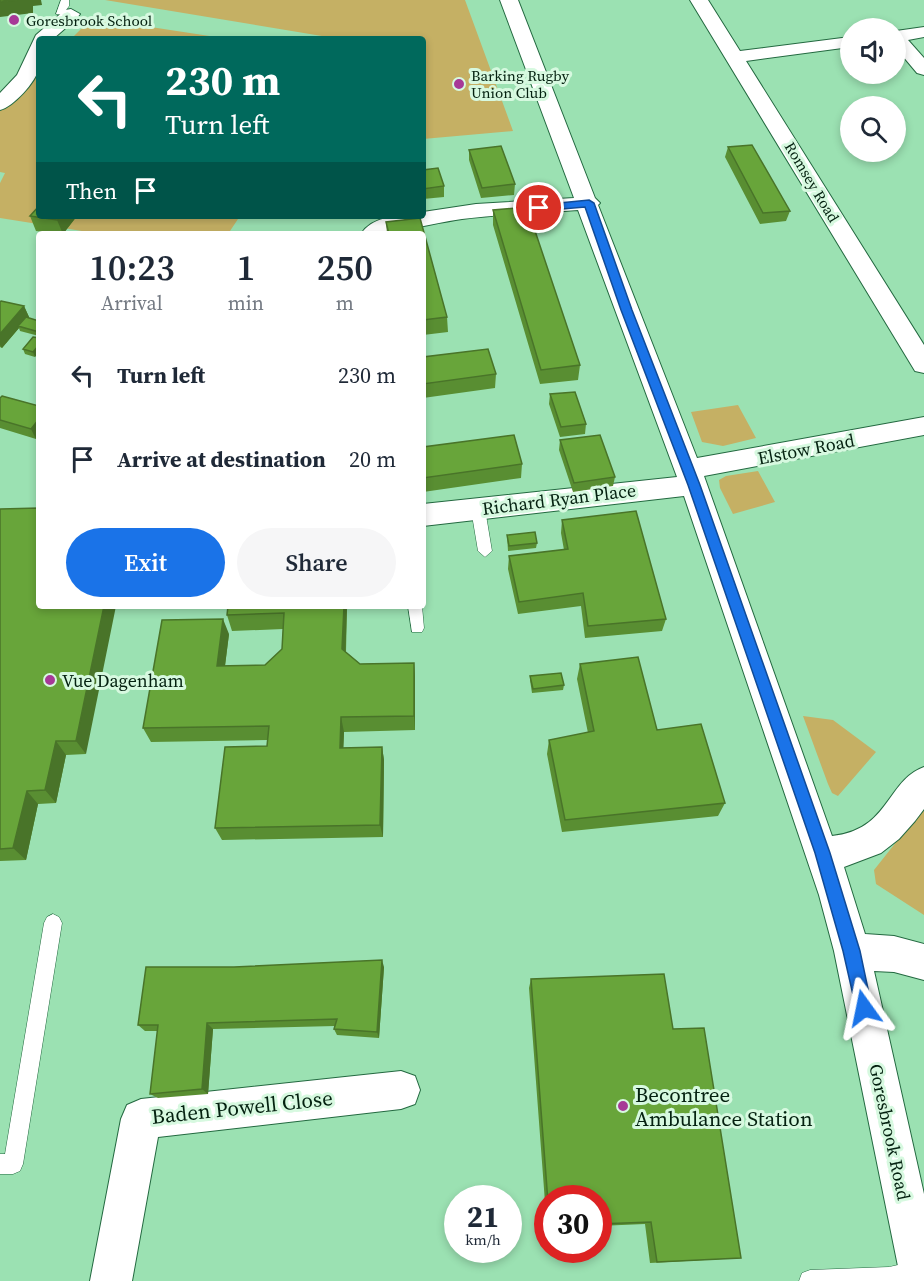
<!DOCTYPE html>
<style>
body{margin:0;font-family:"Source Serif 4",serif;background:#f6f6f7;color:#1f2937;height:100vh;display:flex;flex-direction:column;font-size:22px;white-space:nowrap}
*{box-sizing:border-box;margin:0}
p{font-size:20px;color:#747a83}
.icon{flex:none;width:33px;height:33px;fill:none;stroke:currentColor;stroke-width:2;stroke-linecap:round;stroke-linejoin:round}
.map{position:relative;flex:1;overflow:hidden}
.details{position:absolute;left:36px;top:231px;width:390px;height:378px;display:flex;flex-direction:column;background:#fff;border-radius:6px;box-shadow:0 3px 9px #0003}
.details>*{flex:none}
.guide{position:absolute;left:36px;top:36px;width:390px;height:183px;border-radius:6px;box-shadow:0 3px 9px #0003;background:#00695c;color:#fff;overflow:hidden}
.buttons{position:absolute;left:840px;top:18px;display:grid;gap:12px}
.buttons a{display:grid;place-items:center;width:66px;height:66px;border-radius:50%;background:#fff;box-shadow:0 3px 9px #0003;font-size:30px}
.speed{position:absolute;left:444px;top:1185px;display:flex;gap:12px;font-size:30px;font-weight:700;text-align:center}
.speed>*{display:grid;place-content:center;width:78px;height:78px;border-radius:50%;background:#fff;box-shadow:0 3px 9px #0003;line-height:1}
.speed small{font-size:15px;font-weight:400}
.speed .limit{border:9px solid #d22;background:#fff;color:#111}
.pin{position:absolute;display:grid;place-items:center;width:51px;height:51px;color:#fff;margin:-26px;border:3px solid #fff;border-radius:50%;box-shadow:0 2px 6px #0007}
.me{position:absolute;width:66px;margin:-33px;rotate:348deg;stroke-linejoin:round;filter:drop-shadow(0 0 4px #0008)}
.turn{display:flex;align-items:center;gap:21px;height:126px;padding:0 30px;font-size:27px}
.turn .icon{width:78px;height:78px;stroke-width:2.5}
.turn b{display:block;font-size:42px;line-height:51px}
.then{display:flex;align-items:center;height:57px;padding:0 30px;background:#0003;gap:12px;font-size:22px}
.eta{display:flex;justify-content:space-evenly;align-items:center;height:102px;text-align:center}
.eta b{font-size:36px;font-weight:600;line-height:42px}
.primary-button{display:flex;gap:12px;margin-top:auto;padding:12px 30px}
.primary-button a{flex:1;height:69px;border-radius:36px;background:#1a73e8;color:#fff;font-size:24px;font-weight:600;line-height:69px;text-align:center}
.primary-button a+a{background:#f6f6f7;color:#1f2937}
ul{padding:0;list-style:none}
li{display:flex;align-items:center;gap:18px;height:84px;padding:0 30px}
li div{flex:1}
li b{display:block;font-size:22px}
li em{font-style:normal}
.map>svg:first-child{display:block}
</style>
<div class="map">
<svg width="924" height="1281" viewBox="0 0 924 1281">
<rect width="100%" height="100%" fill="#9be1b2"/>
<path fill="#c5b064" d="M105 0H465L513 131 423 139V39H340Z
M92 18 229 39H71Z
M39 72V216H240L228 234H101L0 218V183L5 173 0 172V111Z
M738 405 756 438 723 446 702 442 691 412Z
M758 471 775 502 733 514 720 488 719 480 726 476Z
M803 716 833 720 876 752 838 796 832 793 828 784Z
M924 807V915L876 884 874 870Z"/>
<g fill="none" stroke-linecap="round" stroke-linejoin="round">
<g stroke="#236940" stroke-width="1">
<path id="service" d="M61 0H69V6L66 10 74 12V16L56 14Z
M478 504 485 509 492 551 485 557 478 551 471 509Z
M408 606H422L424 628 422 632H412Z
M53 914 59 917 62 923 23 1164 20 1171 13 1174H0V1154H5L44 923 47 917Z
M920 1260 924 1262V1280L921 1281H799L802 1273 810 1270 889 1267Z"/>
</g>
<g stroke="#236940" stroke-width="2">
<path id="minor" d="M500 0H518L595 198 600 203 598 205 697 458 924 417V435L704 476 832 836C890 830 886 781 924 767V809L915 821 899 839 881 853 844 867 865 934 894 936 924 944V980L894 972 874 971 924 1194V1281H901L834 951 819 895 684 496 423 526V504L677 477 578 210C540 213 500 214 462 219 428 224 394 234 361 234 374 214 401 216 423 216V212L476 204 574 198Z
M690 0H708L740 51 850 37V47L746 61 924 345V373L915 371Z
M71 9 80 14 77 18 53 39H39C39 48 41 59 39 68 36 82 13 107 0 110V93L17 75 36 35 65 10Z
M924 27V37L908 40 924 58V75L917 73 896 48V31Z
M401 1071 415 1076 420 1090 415 1104 401 1109 158 1137 132 1281H90L121 1119 127 1105 141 1099Z"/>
</g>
<use href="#service" fill="#fff" fill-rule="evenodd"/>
<use href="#minor" fill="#fff" fill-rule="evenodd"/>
</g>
<path fill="#598e32" d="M728 147 790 211 786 221 760 224 725 157Z
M469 150 515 184 514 195 481 198 469 160Z
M423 170 444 186V197L423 199Z
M493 210 580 365 578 380 540 384 493 225Z
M30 216H77L63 234 36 231Z
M420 218 447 317 448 332 423 335V234H387L386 222Z
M0 302 24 306 29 317 28 318 39 321V336L20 331 19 328 2 348 0 347Z
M33 337 35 357 25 354 23 349Z
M423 357 496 374 495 388 423 398Z
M550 394 586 424 585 434 560 437 549 404Z
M0 398 39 406 36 439 0 428Z
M560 440 615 477 613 486 573 492 559 450Z
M423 447 522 464 521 478 423 492Z
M0 509 86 754 66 755 56 803 38 804 26 860 0 861Z
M562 520 666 619 662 631 585 638 581 606 518 614 508 569 509 556 564 550 561 533Z
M507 535 537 543 536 548 508 551Z
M228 606H347L346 652 360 664 414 663 415 678V730L344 732 343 748 382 747 384 760 383 837 222 840 215 828 267 746V740L151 742 143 728 229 634 225 666 265 665 282 649 283 629 232 631 227 615Z
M580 664 657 730 725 803 718 816 562 832 547 754 549 740 588 733 577 679Z
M530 676 564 685 563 690 532 693 530 680Z
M384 967 379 1038 337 1035 334 1029 335 1026 213 1029 208 1094 158 1098 150 1094 158 1031H145L138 1025Z
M531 979 673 1029 741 1258 650 1263 645 1224 598 1226V1198H548V1229H547L529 988Z"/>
<path fill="#497429" d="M17 0H41L42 5 33 6V13L0 17V2Z
M60 216H77L63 234 57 220Z
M24 306 29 317 20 327 18 326 19 328 2 348 0 345V334Z
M39 345V353L35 357 33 352Z
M39 419V435L36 439 31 429Z
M104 606H116L86 754 76 741Z
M344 606H347L345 665 342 649Z
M223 619 229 634 223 681 217 666Z
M414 663 415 678V730L414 716Z
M341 717 344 732 343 761 340 748Z
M56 741 66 755 56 803 45 790Z
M382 747 384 760 383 837 380 825Z
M27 791 38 804 26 860 13 848Z
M382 960 384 967 379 1038 377 1032Z
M207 1023 213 1029 208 1094 202 1089Z"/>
<path fill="#68a53a" stroke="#497429" stroke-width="1.5" d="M0 0H17L0 2Z
M752 145 790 211 763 213 728 147Z
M501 146 515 184 482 188 469 150Z
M438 168 444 186 423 189V170Z
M39 206V216H60L57 220 30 216Z
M527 207 580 365 541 370 493 210Z
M420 218 447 317 423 320V234H389L386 222Z
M1 301 24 306 0 334V302Z
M26 317 39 321V332L18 326Z
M33 337 39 338V345L33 352 23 349Z
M488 349 496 374 423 384V357Z
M575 392 586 424 561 427 550 394Z
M2 396 39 406V419L31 429 0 420V398Z
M514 435 522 464 423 478V447Z
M600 435 615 477 574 483 560 440Z
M39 508V606H104L76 741H56L45 790 27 791 13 848 0 849V509Z
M636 511 666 619 588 626 583 593 519 602 509 556 568 549 562 520Z
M535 532 537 543 509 546 507 535Z
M228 606H344L342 649 360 664 414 663V716L341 717 340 748 382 747 380 825 215 828 225 747 267 746 269 726 143 728 162 620 223 619 217 666 265 665 282 649 284 613 227 615Z
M638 657 657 730 701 724 725 803 565 820 549 740 594 731 580 664Z
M561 673 564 685 533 689 530 676Z
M382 960 377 1032 334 1029 337 1019 207 1023 202 1089 150 1094 158 1025H138L146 967H234Z
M664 974 673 1029 704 1028 741 1258 657 1262 651 1222 598 1224V1198H548V1202L531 979Z"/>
<path fill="#1a73e8" stroke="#114b97" stroke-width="1.5" d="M589 200 594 203 632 310 700 485 830 853 860 951 872 1008 870 1014 864 1016 858 1014 856 1008 843 951 815 853 688 485 621 310 585 207 539 211 534 208 539 205Z"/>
<g fill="#a73997" stroke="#d7f9e0" stroke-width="2">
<circle cx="14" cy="20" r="6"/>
<circle cx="459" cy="84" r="6"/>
<circle cx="50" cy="680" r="6"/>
<circle cx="623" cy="1106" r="6"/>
</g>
<g text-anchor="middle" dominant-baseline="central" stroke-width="6" stroke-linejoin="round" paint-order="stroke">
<g font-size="15" fill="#042110" stroke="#d7f9e0" text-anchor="start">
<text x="26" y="20">Goresbrook School</text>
<text x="471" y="75">Barking Rugby<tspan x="471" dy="17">Union Club</tspan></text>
</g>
<g font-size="15" fill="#042110" stroke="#d7f9e0">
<text transform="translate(812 182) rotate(59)">Romsey Road</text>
</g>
<g font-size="18" fill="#042110" stroke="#d7f9e0">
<text transform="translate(806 449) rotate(-11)">Elstow Road</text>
<text transform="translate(559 499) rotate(-7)">Richard Ryan Place</text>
<text transform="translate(890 1132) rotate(78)">Goresbrook Road</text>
</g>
<g font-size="18" fill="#042110" stroke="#d7f9e0" text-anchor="start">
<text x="62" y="680">Vue Dagenham</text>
</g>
<g font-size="21" fill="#042110" stroke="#d7f9e0" text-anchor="start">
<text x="635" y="1094">Becontree<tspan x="635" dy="24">Ambulance Station</tspan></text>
</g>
<g font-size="21" fill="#042110" stroke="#d7f9e0">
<text transform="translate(242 1107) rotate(-6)">Baden Powell Close</text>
</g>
</g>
</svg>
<div class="buttons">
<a><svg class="icon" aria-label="sound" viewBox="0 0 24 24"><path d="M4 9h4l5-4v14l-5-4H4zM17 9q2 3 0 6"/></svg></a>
<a><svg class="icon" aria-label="search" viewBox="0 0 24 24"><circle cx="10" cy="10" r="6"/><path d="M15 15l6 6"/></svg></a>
</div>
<div class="speed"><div>21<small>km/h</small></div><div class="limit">30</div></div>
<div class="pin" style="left:539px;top:208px;background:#d93025"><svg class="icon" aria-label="arrive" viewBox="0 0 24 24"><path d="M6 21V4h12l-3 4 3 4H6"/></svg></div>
<svg class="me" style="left:864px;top:1008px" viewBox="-20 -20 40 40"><path d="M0-17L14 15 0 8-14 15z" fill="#1a73e8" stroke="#fff" stroke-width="4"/></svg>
<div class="guide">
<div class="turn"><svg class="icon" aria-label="left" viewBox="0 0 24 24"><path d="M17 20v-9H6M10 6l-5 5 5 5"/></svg><div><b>230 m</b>Turn left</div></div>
<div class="then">Then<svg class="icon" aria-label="arrive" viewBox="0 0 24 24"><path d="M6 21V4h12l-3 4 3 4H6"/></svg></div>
</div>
<section class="details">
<div class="eta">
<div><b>10:23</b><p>Arrival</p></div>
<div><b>1</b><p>min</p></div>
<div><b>250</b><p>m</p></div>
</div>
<ul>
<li><svg class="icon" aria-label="left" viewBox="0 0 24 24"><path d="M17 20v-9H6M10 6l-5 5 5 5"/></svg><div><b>Turn left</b></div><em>230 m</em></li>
<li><svg class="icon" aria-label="arrive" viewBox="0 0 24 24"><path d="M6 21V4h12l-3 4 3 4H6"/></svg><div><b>Arrive at destination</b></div><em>20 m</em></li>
</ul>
<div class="primary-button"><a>Exit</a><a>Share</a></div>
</section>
</div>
